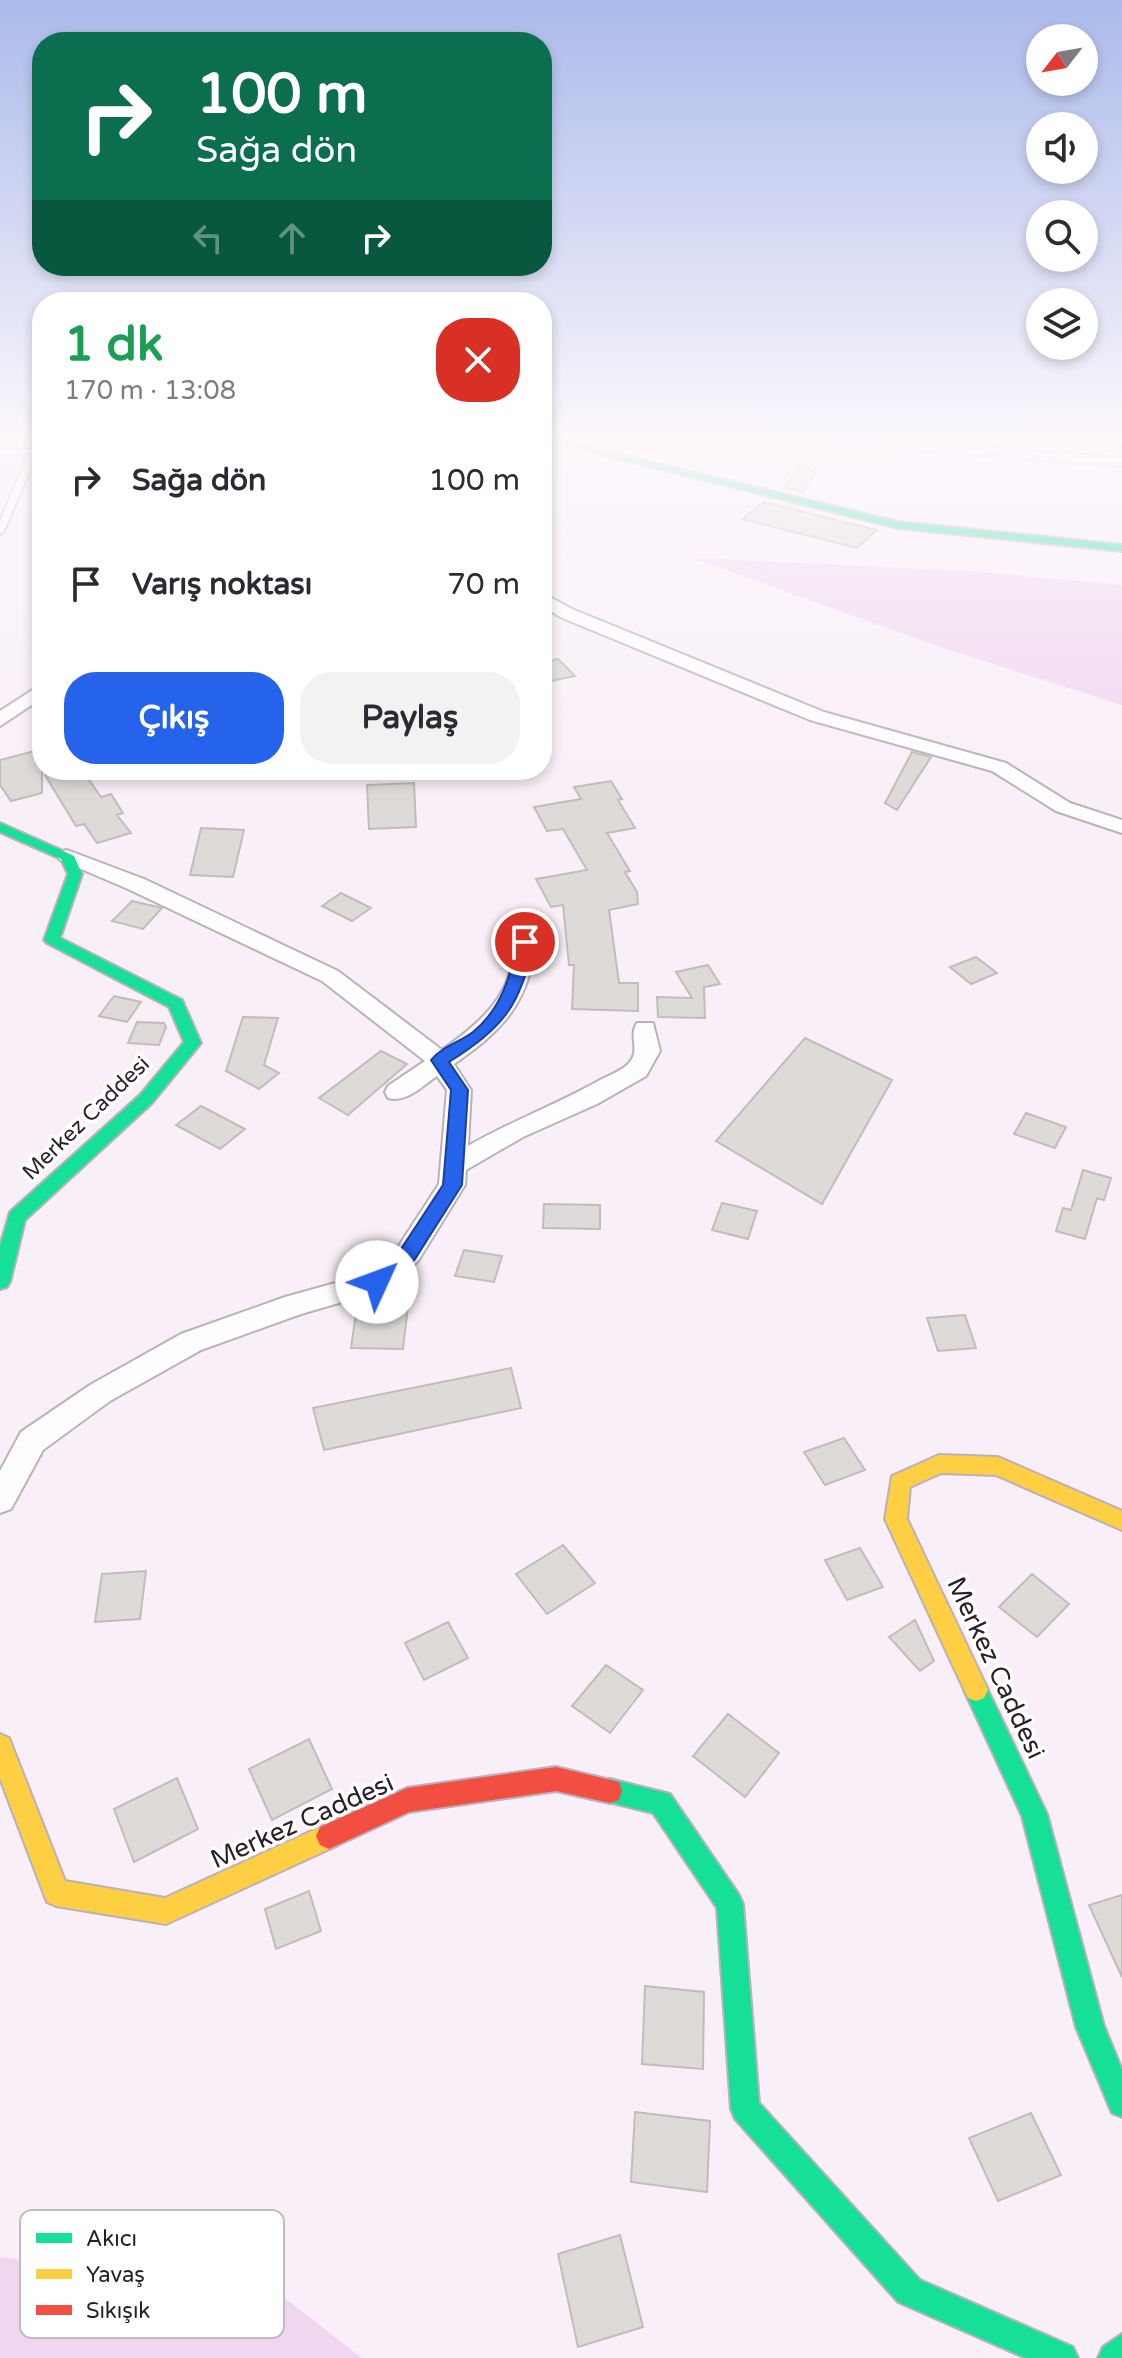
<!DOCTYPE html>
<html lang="tr">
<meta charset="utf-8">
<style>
body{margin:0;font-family:"Varela Round",sans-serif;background:#f2f2f3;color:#2b2b33;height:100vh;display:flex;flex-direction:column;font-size:30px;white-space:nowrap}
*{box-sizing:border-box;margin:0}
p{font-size:26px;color:#7c7c81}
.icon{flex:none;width:44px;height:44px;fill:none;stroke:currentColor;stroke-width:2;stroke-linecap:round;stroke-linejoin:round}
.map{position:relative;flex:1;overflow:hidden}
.panel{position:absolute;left:32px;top:292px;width:520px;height:488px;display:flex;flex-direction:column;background:#fff;border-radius:32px;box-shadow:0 4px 12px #0003}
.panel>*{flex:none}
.banner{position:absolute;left:32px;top:32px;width:520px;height:244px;border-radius:32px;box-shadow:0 4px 12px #0003;background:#0b6e4f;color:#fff;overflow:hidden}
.needle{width:52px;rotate:239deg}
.controls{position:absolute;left:1026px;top:24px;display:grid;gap:16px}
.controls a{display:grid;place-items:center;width:72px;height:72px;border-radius:50%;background:#fff;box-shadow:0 4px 12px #0003;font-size:40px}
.pin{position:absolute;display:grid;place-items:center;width:68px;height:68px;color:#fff;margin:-34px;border:4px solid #fff;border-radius:50%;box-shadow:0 2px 8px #0007}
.me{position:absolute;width:88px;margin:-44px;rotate:47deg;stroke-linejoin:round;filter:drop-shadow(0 0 6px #0008)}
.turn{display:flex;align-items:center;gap:28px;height:168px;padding:0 32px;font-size:36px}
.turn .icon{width:104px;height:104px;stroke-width:2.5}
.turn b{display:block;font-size:56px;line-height:68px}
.lanes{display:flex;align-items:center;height:76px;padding:0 32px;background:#0003;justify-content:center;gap:40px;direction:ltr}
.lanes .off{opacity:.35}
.round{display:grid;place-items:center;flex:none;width:84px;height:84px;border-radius:32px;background:#f2f2f3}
.head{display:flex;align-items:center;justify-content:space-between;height:136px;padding:0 32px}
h1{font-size:48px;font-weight:700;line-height:60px;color:#1e9e55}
.cta{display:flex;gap:16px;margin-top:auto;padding:16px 32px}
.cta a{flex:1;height:92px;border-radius:32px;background:#2563eb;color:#fff;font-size:32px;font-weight:700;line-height:92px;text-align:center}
.cta a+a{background:#f2f2f3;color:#2b2b33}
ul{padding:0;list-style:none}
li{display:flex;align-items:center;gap:24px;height:104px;padding:0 32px}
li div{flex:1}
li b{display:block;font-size:30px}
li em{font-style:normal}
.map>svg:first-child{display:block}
</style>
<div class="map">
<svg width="1122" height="2358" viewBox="0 0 1122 2358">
<rect width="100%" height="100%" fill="#f9eff8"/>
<path fill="#fbe3f9" d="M0 449 40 451 0 548Z"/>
<path fill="#f1d6f0" d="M693 558 968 571 1122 585V705L940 647Z
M0 2257 278 2293 362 2358H0Z"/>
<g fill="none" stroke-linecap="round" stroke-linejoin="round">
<path stroke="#f1c4ef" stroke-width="4" d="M790 441 1122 467"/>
</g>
<path fill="#dddad7" stroke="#c0bdbb" stroke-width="2" d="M800 464 815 473 803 492 785 488Z
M764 502 877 530 857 548 742 519Z
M558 659 575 676 542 683V662Z
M42 749V793L11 801 0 785V760Z
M912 752 931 757 897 810 885 803Z
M63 770H82L101 797 111 794 123 813 117 815 131 833 97 843 84 824 76 826 45 775Z
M611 781 622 799 618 800 635 828 607 833 630 871 625 872 637 892 638 904 609 910 619 983H638V1011L572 1009 574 965H569L563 905 551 907 536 879 587 870 563 829 547 831 534 807 581 799 574 787Z
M414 783 416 827 369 829 367 785Z
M201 828 244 830 233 877 190 875Z
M341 893 371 908 352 921 322 906Z
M132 901 158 907 162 908 143 929 112 921Z
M976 957 997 973 971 984 950 967Z
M708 965 720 984 704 987 705 1018 658 1017 657 997 692 998 676 972Z
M114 996 141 1002 127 1022 99 1016Z
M243 1017 278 1018 264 1065 279 1073 259 1089 226 1071Z
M137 1022 164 1023 166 1027 159 1045 128 1043Z
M805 1038 892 1080 822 1204 716 1141Z
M381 1051 407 1064 348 1115 319 1098Z
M201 1106 245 1129 220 1149 176 1125Z
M1026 1113 1066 1127 1055 1148 1014 1134Z
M1083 1170 1111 1178 1104 1200 1097 1198 1085 1239 1056 1231 1063 1208 1071 1210Z
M722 1203 757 1211 748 1239 712 1230Z
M544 1204 600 1205V1229L543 1228Z
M464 1250 502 1256 494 1282 455 1276Z
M357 1306H408L403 1349 351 1348Z
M965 1315 976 1348 938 1351 927 1318Z
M511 1368 521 1408 324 1450 313 1408Z
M844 1438 865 1470 825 1485 804 1452Z
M563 1545 595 1583 547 1614 516 1574Z
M860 1548 883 1587 847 1600 825 1560Z
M146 1571 140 1619 95 1622 102 1574Z
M1032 1574 1069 1604 1037 1637 999 1607Z
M915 1620 934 1661 920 1671 889 1637Z
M448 1622 468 1658 424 1680 405 1643Z
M606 1665 643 1690 610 1733 572 1706Z
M728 1714 779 1753 745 1797 693 1756Z
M309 1739 332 1789 272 1820 249 1769Z
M177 1778 198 1829 134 1862 114 1809Z
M309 1891 321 1931 276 1949 265 1909Z
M1122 1895V1977L1089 1905Z
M645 1986 704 1992 703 2069 642 2064Z
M635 2112 710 2121 707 2192 631 2182Z
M1031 2113 1061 2175 998 2201 969 2138Z
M620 2235 643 2327 578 2347 558 2254Z"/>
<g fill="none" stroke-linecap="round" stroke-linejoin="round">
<g stroke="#bbb1ba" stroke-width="4">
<path id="lane" d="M34 449 38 451 4 531 0 534V521L29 453 0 454V450Z"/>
</g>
<g stroke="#bbb1ba" stroke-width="4">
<path id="street" d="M973 441H1034L1122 448V456L980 445Z
M542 593 572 609 824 712 1006 763 1070 803 1122 820V833L1056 811 992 771 810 720 560 617 542 605Z
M42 684V698L0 726V711Z
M67 850 144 879 338 971 442 1050C469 1031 499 1008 509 975 513 962 510 948 517 937H533L536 942C528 1004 504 1029 454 1064L471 1090 468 1146C511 1121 558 1104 602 1079 610 1075 623 1070 629 1063 641 1050 628 1036 637 1023H653L660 1051 646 1076 597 1104 523 1137 466 1170 465 1185 418 1261 387 1289 301 1314 201 1350 110 1401 43 1450 11 1509 0 1513V1471L21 1432 90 1385 181 1334 285 1297 368 1274 398 1247 439 1184 447 1090 437 1076C422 1086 407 1103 388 1098L385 1092 388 1086 425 1061 322 981 128 889 60 860 57 856 60 852Z"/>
</g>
<g stroke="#bbb1ba" stroke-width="4">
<path id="fast" d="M547 441H564L898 522 1122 545V551L898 528Z
M0 823 74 856 82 874 60 938 182 1000 201 1043 152 1103 25 1220 10 1282 7 1287 0 1289V1246L10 1212 140 1095 184 1042 169 1007 47 943 44 940 68 874 61 859 0 832Z
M976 1679 984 1682 1047 1814 1104 2026 1122 2070V2117L1112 2113 1076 2027 1022 1816 964 1690 968 1682Z
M610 1779 670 1794 739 1895 743 1904 759 2103 920 2280 1073 2347 1078 2358H1026L898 2302 735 2119 731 2109 717 1908 653 1813 601 1800 598 1791 601 1782Z
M1122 2334V2358H1098L1103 2347Z"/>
</g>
<g stroke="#bbb1ba" stroke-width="4">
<path id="slow" d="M939 1455 998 1457 1122 1511V1530L996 1475 941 1473 910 1487 907 1519 988 1690 984 1698 976 1701 968 1698 885 1519 892 1476Z
M0 1734 9 1738 65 1881 165 1898 329 1823 338 1827 342 1836 338 1845 166 1924 56 1906 47 1902 0 1778Z"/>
</g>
<g stroke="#bbb1ba" stroke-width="4">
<path id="jam" d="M556 1767 619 1782 622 1791 619 1800 610 1803 556 1791 409 1812 329 1849 320 1845 316 1836 320 1827 407 1788Z"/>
</g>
<use href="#lane" fill="#fefdfe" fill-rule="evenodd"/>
<use href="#street" fill="#fefdfe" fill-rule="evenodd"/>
<use href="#fast" fill="#16e098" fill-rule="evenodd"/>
<use href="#slow" fill="#ffcf43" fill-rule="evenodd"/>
<use href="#jam" fill="#f24e42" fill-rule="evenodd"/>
</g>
<linearGradient id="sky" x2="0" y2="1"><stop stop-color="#abbaeb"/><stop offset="0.57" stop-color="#fcf8fc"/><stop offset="1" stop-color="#fcf8fc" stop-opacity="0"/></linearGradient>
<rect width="1122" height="771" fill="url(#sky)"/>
<path fill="#2563eb" stroke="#184099" stroke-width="2" d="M525 938 533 942C522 1006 502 1028 449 1062L468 1090 462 1185 415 1259 384 1288H371L368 1282 371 1277 401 1249 443 1185 451 1090 431 1060C441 1047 460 1042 473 1032 501 1009 511 976 517 942Z"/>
<g text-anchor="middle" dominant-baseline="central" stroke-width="7" stroke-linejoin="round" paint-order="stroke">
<g font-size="22" fill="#291f29" stroke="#fff">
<text transform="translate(86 1118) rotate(-44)">Merkez Caddesi</text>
</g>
<g font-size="26" fill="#291f29" stroke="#fff">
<text transform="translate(996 1668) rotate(65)">Merkez Caddesi</text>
<text transform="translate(302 1821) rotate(-24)">Merkez Caddesi</text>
</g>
</g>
<rect x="20" y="2210" width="264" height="128" rx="12" fill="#fff" stroke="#bfbcbf" stroke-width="2"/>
<rect x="36" y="2233" width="36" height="10" fill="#16e098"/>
<rect x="36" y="2269" width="36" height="10" fill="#ffcf43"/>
<rect x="36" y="2305" width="36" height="10" fill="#f24e42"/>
<g font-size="22" fill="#291f29">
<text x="86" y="2246">Akıcı</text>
<text x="86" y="2282">Yavaş</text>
<text x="86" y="2318">Sıkışık</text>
</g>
</svg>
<div class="controls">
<a><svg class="needle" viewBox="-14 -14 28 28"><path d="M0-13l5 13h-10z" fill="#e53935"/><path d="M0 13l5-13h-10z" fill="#7c7c81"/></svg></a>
<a><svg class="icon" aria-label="sound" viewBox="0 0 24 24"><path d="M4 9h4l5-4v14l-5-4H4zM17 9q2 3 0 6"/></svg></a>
<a><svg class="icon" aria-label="search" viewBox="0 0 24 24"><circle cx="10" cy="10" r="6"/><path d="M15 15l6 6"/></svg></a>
<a><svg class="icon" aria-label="layers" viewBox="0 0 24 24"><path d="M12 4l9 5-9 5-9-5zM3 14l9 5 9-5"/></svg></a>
</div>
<div class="pin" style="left:525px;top:942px;background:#d93025"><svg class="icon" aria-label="arrive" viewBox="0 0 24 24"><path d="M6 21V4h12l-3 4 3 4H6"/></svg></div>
<svg class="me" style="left:377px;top:1282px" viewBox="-20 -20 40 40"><circle r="19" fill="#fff"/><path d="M0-13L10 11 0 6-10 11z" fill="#2563eb"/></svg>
<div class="banner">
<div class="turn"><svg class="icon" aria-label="right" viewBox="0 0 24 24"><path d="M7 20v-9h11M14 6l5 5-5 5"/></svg><div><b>100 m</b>Sağa dön</div></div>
<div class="lanes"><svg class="icon off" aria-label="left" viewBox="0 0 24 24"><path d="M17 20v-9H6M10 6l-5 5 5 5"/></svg><svg class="icon off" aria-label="ahead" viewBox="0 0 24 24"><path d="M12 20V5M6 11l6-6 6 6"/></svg><svg class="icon" aria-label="right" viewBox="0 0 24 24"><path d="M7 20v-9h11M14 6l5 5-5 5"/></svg></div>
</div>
<section class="panel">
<div class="head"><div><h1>1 dk</h1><p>170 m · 13:08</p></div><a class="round" style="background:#d93025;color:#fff"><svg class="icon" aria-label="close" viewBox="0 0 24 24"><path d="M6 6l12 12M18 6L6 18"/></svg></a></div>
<ul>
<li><svg class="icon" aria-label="right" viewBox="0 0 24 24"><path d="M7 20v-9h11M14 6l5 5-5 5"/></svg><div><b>Sağa dön</b></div><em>100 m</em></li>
<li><svg class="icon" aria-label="arrive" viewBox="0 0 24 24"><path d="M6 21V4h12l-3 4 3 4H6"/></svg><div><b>Varış noktası</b></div><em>70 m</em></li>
</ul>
<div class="cta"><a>Çıkış</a><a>Paylaş</a></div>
</section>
</div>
